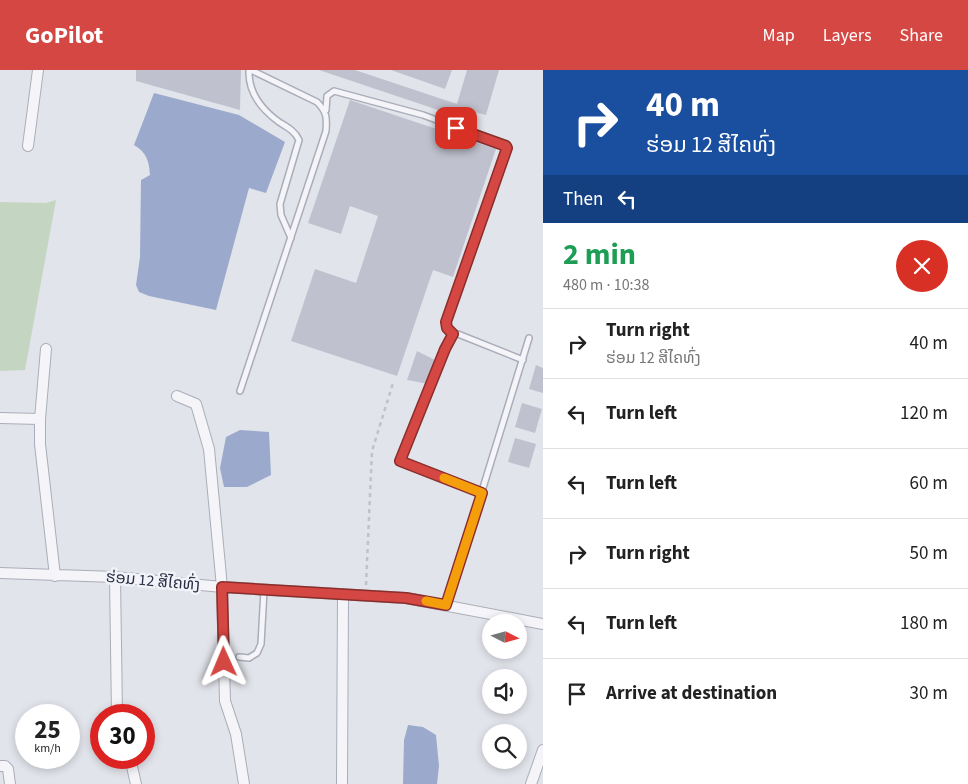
<!DOCTYPE html>
<meta charset="utf-8">
<style>
body{margin:0;font-family:"Source Sans 3","Noto Sans Lao",sans-serif;background:#f6f6f6;color:#222;height:100vh;display:flex;flex-direction:column;font-size:19px;white-space:nowrap}
*{box-sizing:border-box;margin:0}
p{font-size:16px;color:#767676}
.icon{flex:none;width:28px;height:28px;fill:none;stroke:currentColor;stroke-width:2;stroke-linecap:round;stroke-linejoin:round}
.map{position:relative;flex:1;overflow:hidden}
.drawer{display:flex;flex-direction:column;background:#fff;width:425px}
.drawer>*{flex:none}
.top-card{background:#1a4fa0;color:#fff;overflow:hidden}
.needle{width:32px;rotate:96deg}
.buttons{position:absolute;left:482px;top:544px;display:grid;gap:10px}
.buttons a{display:grid;place-items:center;width:45px;height:45px;border-radius:50%;background:#fff;box-shadow:0 2px 8px #0003;font-size:25px}
.speed{position:absolute;left:15px;top:634px;display:flex;gap:10px;font-size:25px;font-weight:700;text-align:center}
.speed>*{display:grid;place-content:center;width:65px;height:65px;border-radius:50%;background:#fff;box-shadow:0 2px 8px #0003;line-height:1}
.speed small{font-size:12px;font-weight:400}
.speed .limit{border:8px solid #d22;background:#fff;color:#111}
.pin{position:absolute;display:grid;place-items:center;width:42px;height:42px;color:#fff;margin:-21px;border-radius:10px;box-shadow:0 2px 8px #0006}
.me{position:absolute;width:55px;margin:-28px;rotate:359deg;stroke-linejoin:round;filter:drop-shadow(0 0 4px #0008)}
.turn{display:flex;align-items:center;gap:18px;height:105px;padding:0 20px;font-size:22px}
.turn .icon{width:65px;height:65px;stroke-width:2.5}
.turn b{display:block;font-size:35px;line-height:42px}
.then{display:flex;align-items:center;height:48px;padding:0 20px;background:#0003;gap:10px;font-size:19px}
.round{display:grid;place-items:center;flex:none;width:52px;height:52px;border-radius:26px;background:#f6f6f6}
.headline{display:flex;align-items:center;justify-content:space-between;height:85px;padding:0 20px}
h1{font-size:30px;font-weight:700;line-height:38px;color:#1e9e55}
ul{padding:0;list-style:none}
li{display:flex;align-items:center;gap:15px;height:70px;padding:0 20px;border-top:1px solid #e0e0e0}
li div{flex:1}
li b{display:block;font-size:19px}
li em{font-style:normal}
header{display:flex;align-items:center;gap:30px;box-sizing:border-box;height:70px;padding:0 25px;background:#d44742;color:#fff}
header strong{font-size:24px}
nav{display:flex;gap:28px;margin-inline-start:auto;font-size:18px}
main{display:flex;flex:1;min-height:0}
.map>svg:first-child{display:block}
</style>
<header>
<strong>GoPilot</strong>
<nav><a>Map</a><a>Layers</a><a>Share</a></nav>
</header>
<main>
<div class="map">
<svg width="543" height="714" viewBox="0 0 543 714">
<rect width="100%" height="100%" fill="#e2e4eb"/>
<path fill="#c4d5c2" d="M56 130 25 300 0 301V132L46 133Z"/>
<path fill="#9baacc" d="M154 23 239 45 285 72 266 123 249 118 216 240 149 226 139 222 136 215 140 187 141 110 150 105C149 91 147 83 134 75Z
M240 360 269 362 271 405 247 417H224L220 398 226 367Z
M408 655 423 657 436 665 439 696 437 714H403L404 670Z"/>
<path fill="#bfc2ce" d="M136 0H241L240 40 136 11Z
M319 0H355L457 34 467 0H499L486 45 456 37 453 45Z
M391 0H452L445 19Z
M350 30 496 79 453 207 433 200 397 306 291 271 315 199 356 213 378 146 350 136 341 164 308 153Z
M417 281 437 291 429 314 407 310Z
M536 295 543 298V323L529 319Z
M522 333 542 339 535 363 515 357Z
M515 368 536 374 529 398 508 392Z"/>
<g fill="none" stroke-linecap="round" stroke-linejoin="round">
<g stroke="#aaadb9" stroke-width="8">
<path id="lane" d="M249 0C248 23 261 39 279 52 287 57 295 61 299 70L280 134 281 145 291 168
M326 40 327 26 334 21 423 45 506 76 503 91 446 252 447 258 453 264
M240 321 326 61C327 48 327 42 317 32L251 0
M482 423 400 391 445 279 453 264H458L523 290
M447 535 529 268
M239 587 249 588 257 583 261 574 264 520"/>
</g>
<g stroke="#aaadb9" stroke-width="12">
<path id="street" d="M28 76 38 0
M46 279 40 349V374L55 506
M177 326 196 334 209 379 222 517 225 631 236 664 244 714
M0 348 40 349
M0 503 115 507 222 517 406 528 543 554
M115 507 117 645
M130 688 136 714
M0 696H5L8 699 10 714
M342 714 343 524
M531 714 543 680"/>
</g>
<path stroke="#c0c1ca" stroke-width="2.5" stroke-dasharray="4 4" stroke-linecap="butt" d="M366 515 372 381 393 313"/>
<use href="#lane" stroke="#f5f5f9" stroke-width="5"/>
<use href="#street" stroke="#f5f5f9" stroke-width="10"/>
</g>
<g fill="none" stroke-linecap="round" stroke-linejoin="round">
<g stroke="#8a2e2b" stroke-width="12">
<path id="route" d="M224 592 222 517 406 528 446 535 482 423 400 391 445 279 453 264 447 258 446 252 507 78 506 76 456 58"/>
</g>
<use href="#route" stroke="#d44742" stroke-width="9"/>
<path stroke="#f59e0b" stroke-width="9" d="M426 531 446 535 482 423 444 408"/>
</g>
<g text-anchor="middle" dominant-baseline="central" stroke-width="5" stroke-linejoin="round" paint-order="stroke">
<g font-size="16" fill="#292e44" stroke="#f2f3f8">
<text transform="translate(153 511) rotate(5)">ຮ່ອມ 12 ສີໄຄທົ່ງ</text>
</g>
</g>
</svg>
<div class="buttons">
<a><svg class="needle" viewBox="-14 -14 28 28"><path d="M0-13l5 13h-10z" fill="#e53935"/><path d="M0 13l5-13h-10z" fill="#767676"/></svg></a>
<a><svg class="icon" aria-label="sound" viewBox="0 0 24 24"><path d="M4 9h4l5-4v14l-5-4H4zM17 9q2 3 0 6"/></svg></a>
<a><svg class="icon" aria-label="search" viewBox="0 0 24 24"><circle cx="10" cy="10" r="6"/><path d="M15 15l6 6"/></svg></a>
</div>
<div class="speed"><div>25<small>km/h</small></div><div class="limit">30</div></div>
<div class="pin" style="left:456px;top:58px;background:#d93025"><svg class="icon" aria-label="arrive" viewBox="0 0 24 24"><path d="M6 21V4h12l-3 4 3 4H6"/></svg></div>
<svg class="me" style="left:224px;top:592px" viewBox="-20 -20 40 40"><path d="M0-17L14 15 0 8-14 15z" fill="#d44742" stroke="#fff" stroke-width="4"/></svg>
</div>
<section class="drawer">
<div class="top-card">
<div class="turn"><svg class="icon" aria-label="right" viewBox="0 0 24 24"><path d="M7 20v-9h11M14 6l5 5-5 5"/></svg><div><b>40 m</b>ຮ່ອມ 12 ສີໄຄທົ່ງ</div></div>
<div class="then">Then<svg class="icon" aria-label="left" viewBox="0 0 24 24"><path d="M17 20v-9H6M10 6l-5 5 5 5"/></svg></div>
</div>
<div class="headline"><div><h1>2 min</h1><p>480 m · 10:38</p></div><a class="round" style="background:#d93025;color:#fff"><svg class="icon" aria-label="close" viewBox="0 0 24 24"><path d="M6 6l12 12M18 6L6 18"/></svg></a></div>
<ul>
<li><svg class="icon" aria-label="right" viewBox="0 0 24 24"><path d="M7 20v-9h11M14 6l5 5-5 5"/></svg><div><b>Turn right</b><p>ຮ່ອມ 12 ສີໄຄທົ່ງ</p></div><em>40 m</em></li>
<li><svg class="icon" aria-label="left" viewBox="0 0 24 24"><path d="M17 20v-9H6M10 6l-5 5 5 5"/></svg><div><b>Turn left</b></div><em>120 m</em></li>
<li><svg class="icon" aria-label="left" viewBox="0 0 24 24"><path d="M17 20v-9H6M10 6l-5 5 5 5"/></svg><div><b>Turn left</b></div><em>60 m</em></li>
<li><svg class="icon" aria-label="right" viewBox="0 0 24 24"><path d="M7 20v-9h11M14 6l5 5-5 5"/></svg><div><b>Turn right</b></div><em>50 m</em></li>
<li><svg class="icon" aria-label="left" viewBox="0 0 24 24"><path d="M17 20v-9H6M10 6l-5 5 5 5"/></svg><div><b>Turn left</b></div><em>180 m</em></li>
<li><svg class="icon" aria-label="arrive" viewBox="0 0 24 24"><path d="M6 21V4h12l-3 4 3 4H6"/></svg><div><b>Arrive at destination</b></div><em>30 m</em></li>
</ul>
</section>
</main>
